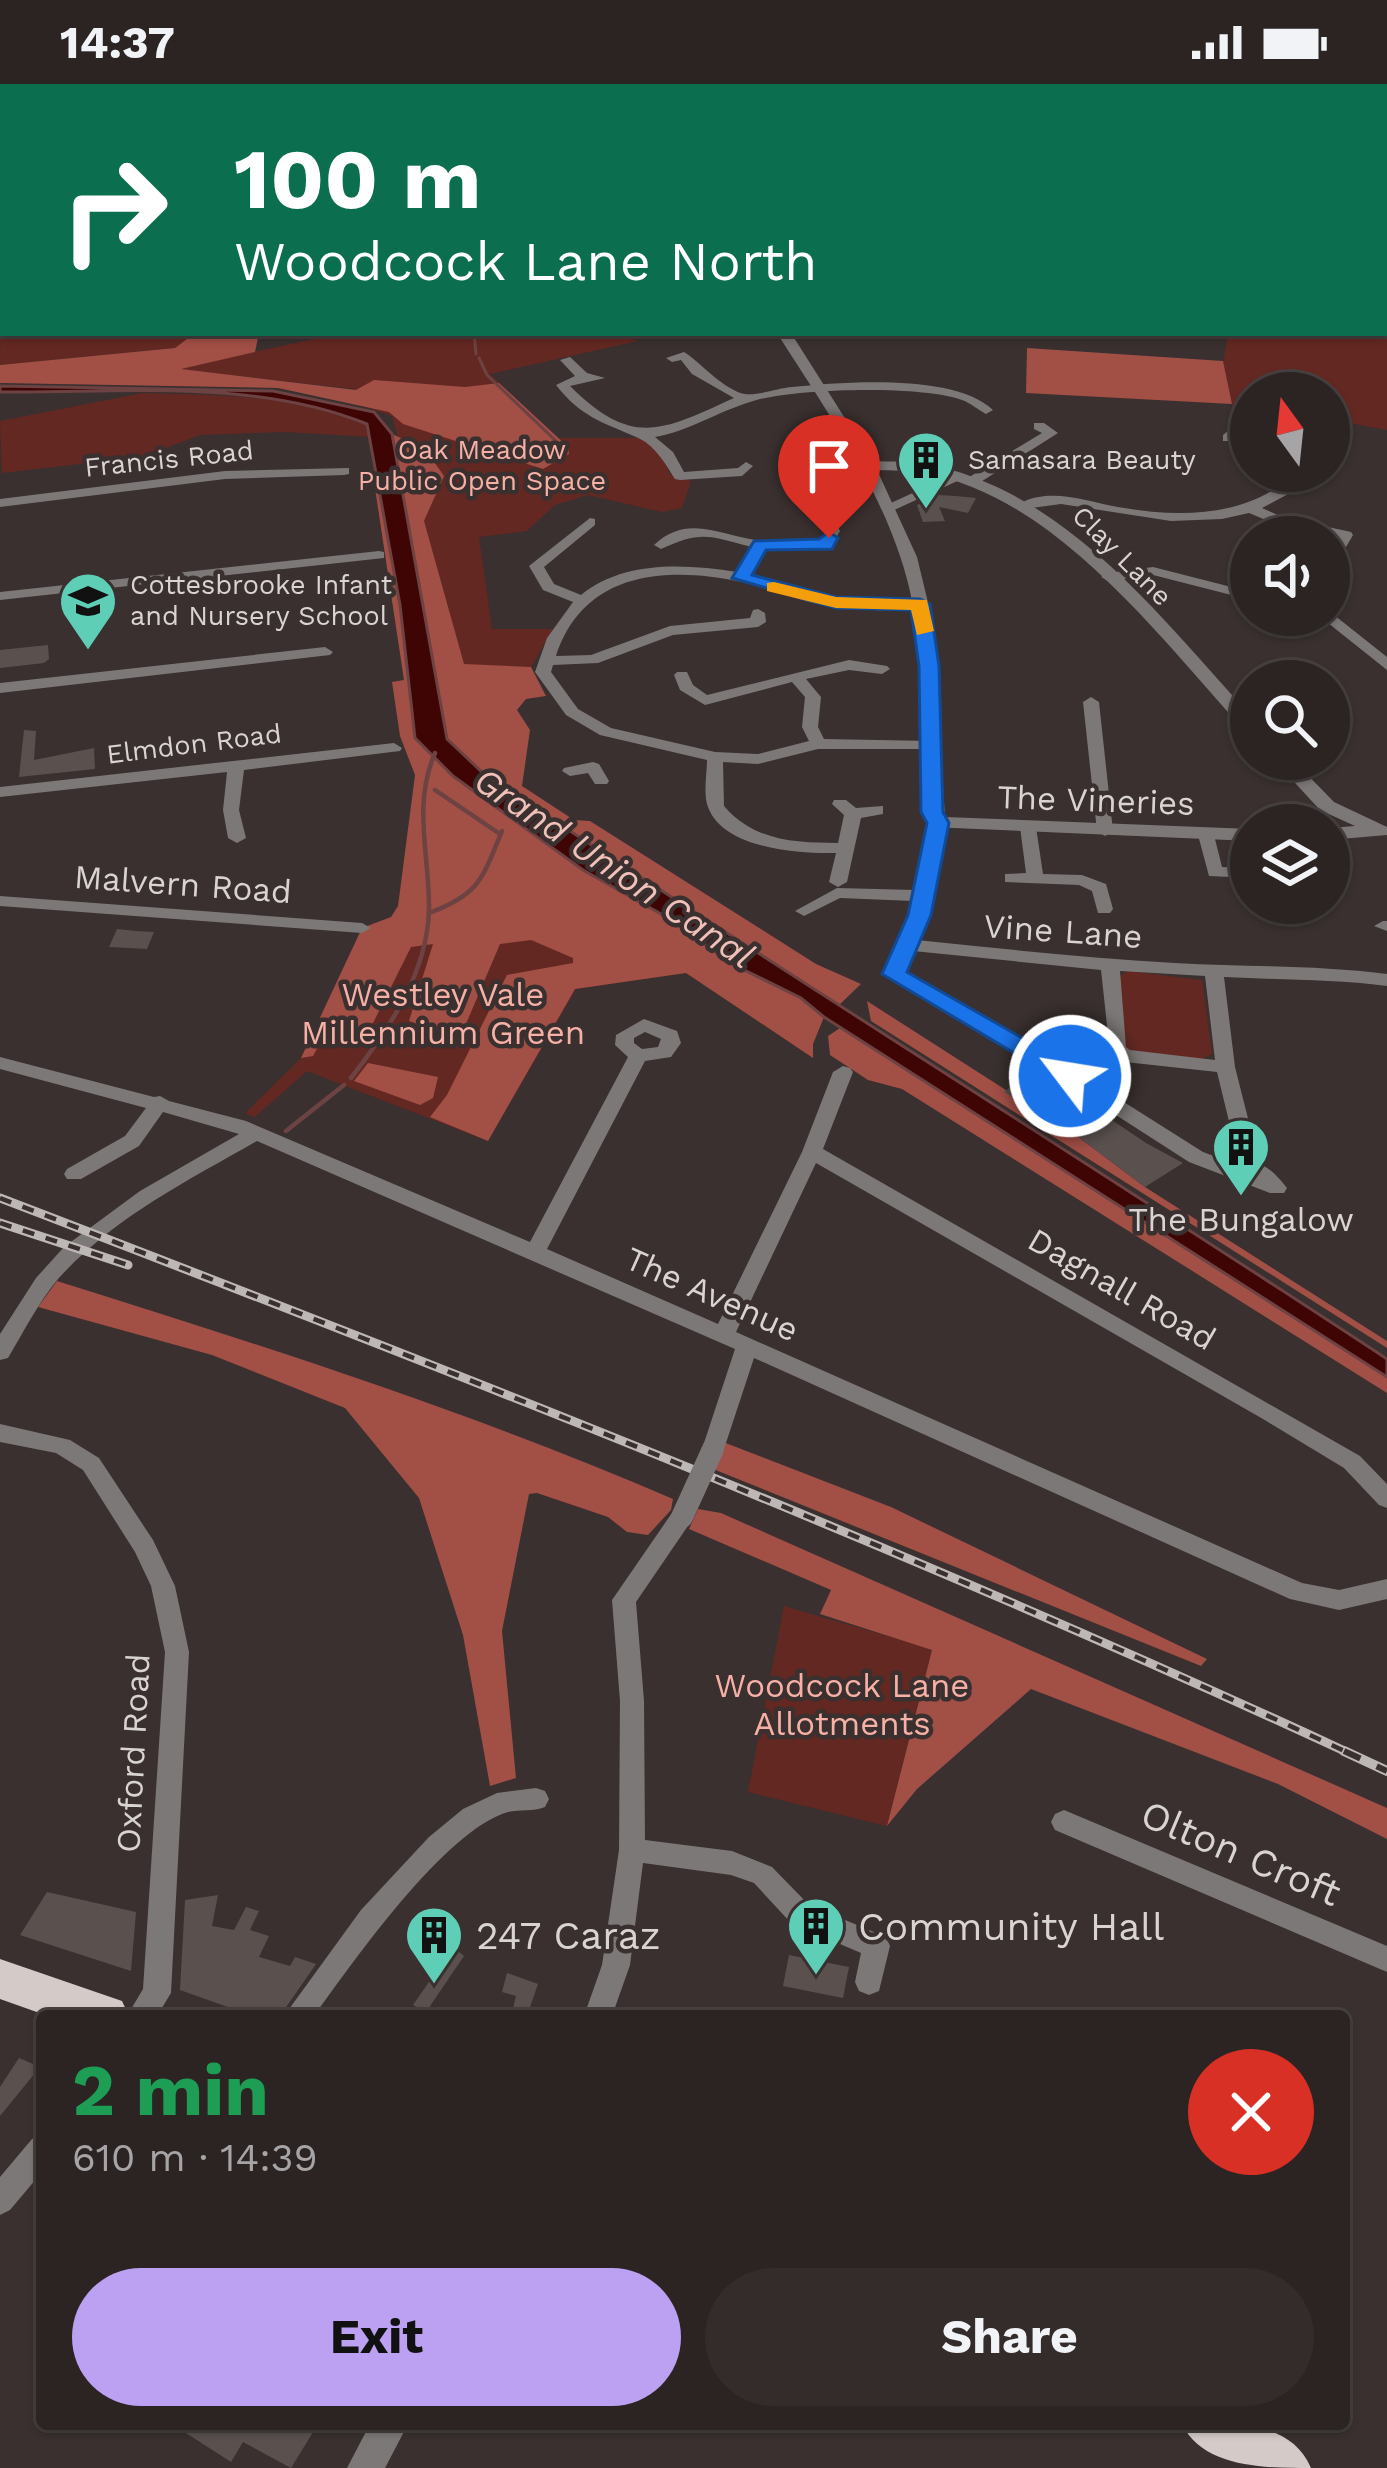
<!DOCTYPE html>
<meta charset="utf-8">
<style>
body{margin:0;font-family:"Work Sans",sans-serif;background:#332c2b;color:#f1f3f6;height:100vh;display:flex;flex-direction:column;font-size:45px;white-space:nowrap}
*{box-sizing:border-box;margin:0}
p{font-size:39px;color:#a6a4a6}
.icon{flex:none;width:66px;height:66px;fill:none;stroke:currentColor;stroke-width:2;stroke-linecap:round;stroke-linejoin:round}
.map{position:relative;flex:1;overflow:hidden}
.panel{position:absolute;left:36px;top:1926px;width:1314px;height:420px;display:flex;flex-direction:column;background:#2b2423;border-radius:12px;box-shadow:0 3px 9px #0004,0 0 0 3px #474141}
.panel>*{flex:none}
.hud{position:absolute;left:0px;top:0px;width:1389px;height:252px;box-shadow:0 3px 9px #0004,0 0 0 3px #474141;background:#0b6e4f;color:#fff;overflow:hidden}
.needle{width:78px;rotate:345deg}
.controls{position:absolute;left:1230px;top:288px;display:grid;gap:24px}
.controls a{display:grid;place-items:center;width:120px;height:120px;border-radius:50%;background:#2b2423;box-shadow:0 3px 9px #0004,0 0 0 3px #474141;font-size:60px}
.pin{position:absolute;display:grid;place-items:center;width:102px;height:102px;color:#fff;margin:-123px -51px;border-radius:50% 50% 50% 0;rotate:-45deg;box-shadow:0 0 12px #0007}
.pin .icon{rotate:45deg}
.me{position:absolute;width:132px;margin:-66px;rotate:301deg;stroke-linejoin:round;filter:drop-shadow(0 0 9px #0008)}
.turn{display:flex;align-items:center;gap:42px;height:252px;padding:0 36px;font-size:54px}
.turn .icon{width:156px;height:156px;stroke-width:2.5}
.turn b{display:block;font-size:84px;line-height:102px}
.round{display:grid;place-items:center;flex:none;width:126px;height:126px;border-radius:63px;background:#332c2b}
.headline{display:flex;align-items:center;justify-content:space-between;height:204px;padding:0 36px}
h1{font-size:72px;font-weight:700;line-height:90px;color:#1e9e55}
.cta{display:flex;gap:24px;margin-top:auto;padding:24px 36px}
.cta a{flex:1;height:138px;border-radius:72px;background:#bca0f2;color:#111;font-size:48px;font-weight:700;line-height:138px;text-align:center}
.cta a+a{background:#332c2b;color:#f1f3f6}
.status{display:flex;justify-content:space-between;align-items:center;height:84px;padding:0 60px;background:#2b2423;direction:ltr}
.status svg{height:33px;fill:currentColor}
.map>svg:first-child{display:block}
</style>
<div class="status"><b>14:37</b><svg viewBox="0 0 49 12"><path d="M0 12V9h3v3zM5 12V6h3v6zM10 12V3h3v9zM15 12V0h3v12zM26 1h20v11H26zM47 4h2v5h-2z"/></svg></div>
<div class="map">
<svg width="1387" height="2384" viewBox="0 0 1387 2384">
<rect width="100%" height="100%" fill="#39302f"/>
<path fill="#642822" d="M3 70V249H195L175 264 0 281Z
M1387 107V346L1329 335V309H1251V326L1233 325 1223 277 1229 249H1386Z
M342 249H611L638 257 490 290 556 354H642L662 371 670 390 691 397 682 424 662 428 588 411 555 421 527 447 479 453 492 545H553L531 583 464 581 392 332 345 316 355 305 175 285Z
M143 309C219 311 296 311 367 340L371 353 285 348 201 351 141 373 2 389 0 337Z
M403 656 824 933 813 960V974L686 889 576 905 488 1057 307 987 255 1033 245 1029 301 974 362 844 425 830 419 692Z
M1128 887 1202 896 1212 970 1202 975 1124 967 1119 893Z
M784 1522 932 1565 887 1742 748 1708Z"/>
<path fill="#a24f46" d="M195 249H259L255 268 181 285 356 306 374 296 465 303 499 299 568 363 569 370 543 385 403 340 389 328 278 304 0 299V281L175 264Z
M1027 264 1223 277 1232 320 1026 309Z
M392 350 425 365 444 392 424 437 464 580 531 583 546 612 526 615 517 626 530 646 522 702 574 736 590 737 816 880 861 900 836 924 485 691 447 655Z
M373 391 378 392 410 590 415 654 453 692 583 786 670 835 733 880 801 914 824 933 813 960V974L686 889 575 905 488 1057 430 1033 447 1011 507 891 573 879V874L531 856 500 860 460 954 409 937 433 860 411 863 365 955 323 954 313 972 301 974 362 844 391 833 398 822 415 691 400 652 392 598 404 596Z
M867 917 1073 1049 1145 1103 1387 1257V1264L871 937Z
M843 942 1387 1293V1309L902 1005 868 996 830 971 828 952Z
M368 979 438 993 433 1014 420 1021 354 997Z
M57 1197C261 1261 477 1330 673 1415L671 1426 648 1451 627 1448 608 1433 537 1409 529 1410 502 1547 516 1694 490 1702 463 1551 419 1414 345 1324 212 1271 38 1223Z
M723 1358 891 1423 1207 1575 1201 1582 713 1385Z
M698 1425 721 1429 1387 1724V1755L1278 1700 1031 1605 917 1705 887 1742 932 1566 820 1530 831 1506 689 1445Z"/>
<path fill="#3f0404" stroke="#6d4242" stroke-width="3" d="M0 302 273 307 374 328 392 350 447 655 485 691C784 889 1088 1078 1387 1275V1293L824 933 801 914 732 880 670 835 583 786 453 692 415 654 400 521 367 340C255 294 119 309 0 308Z"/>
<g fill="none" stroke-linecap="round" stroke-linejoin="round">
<path stroke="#6d4242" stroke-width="3" d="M474 249 476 270
M479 274 487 291 555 356"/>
<path stroke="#6d4242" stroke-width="4.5" d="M435 706 500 750
M429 829C480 810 482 795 502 747
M351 994C389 945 427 890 429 826 430 772 412 722 435 669
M286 1047 344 1001"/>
</g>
<path fill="#5a514f" d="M938 411 956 412 976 414 968 429 939 423 945 437 923 438 917 421Z
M48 561 49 575 44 579 0 584V566Z
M24 646 36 647 34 676 94 664 95 685 19 693Z
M117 845 136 847 154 848 147 865 109 863Z
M1035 984 1146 1059 1183 1079 1145 1103 1073 1049 1004 1008Z
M47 1808 136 1828 131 1887 20 1851Z
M218 1811 212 1842 234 1846 246 1823 259 1827 250 1846 269 1852 259 1873 290 1882 295 1873 316 1880 280 1932H253L180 1906 185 1816Z
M453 1863 464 1872 426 1928 413 1921Z
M789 1871 849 1883 843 1914 783 1902Z
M507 1889 538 1900 527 1932H511L516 1912 502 1908Z
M19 1974 40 1983 0 2032V2003Z
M172 2340H318L291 2384 243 2358 231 2378Z"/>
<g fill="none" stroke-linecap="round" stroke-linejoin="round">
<path fill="#7c7877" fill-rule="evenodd" d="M174 0H184L183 3H173Z
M277 0H288L290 3H279Z
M777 0H787L789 3H779Z
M0 30H3V36H0Z
M1386 37H1387V43H1386Z
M1386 81H1387V87H1386Z
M684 268C700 278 725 307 745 310 757 312 778 304 792 303 843 298 954 289 993 326L986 330C978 326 971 319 962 316 921 301 792 304 750 318 717 328 689 347 655 353L673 368 684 388 738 384 746 378 753 382 742 392 680 396 675 395C665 379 654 360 636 353 602 338 581 333 556 301L575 292 560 276 570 273 587 289 605 294 570 302C633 365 663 346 734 314L692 290 681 276 672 278 666 274Z
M1034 339H1044L1058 349 976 401H966V395L1042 349 1034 345Z
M1234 342 1251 346V354L1237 351 1233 357H1223V351Z
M349 384V390L344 391 225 395 0 423V415L225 387Z
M1297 387H1312L1294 407 1262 424 1282 433 1351 448 1353 451 1346 463H1336L1338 453 1273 439 1249 429 1222 435 1171 437 1061 420 1024 425 1017 421C1048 402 1085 417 1118 423 1180 434 1251 434 1297 387Z
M952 391 964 394 892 427 880 424Z
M822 432H832L840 447 830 464 765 465 750 491 831 514 920 516 925 517V523C893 528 855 527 823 521 795 516 770 504 742 498 666 482 584 487 556 572L591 571 670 542 750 534 753 526 758 525 765 529 766 538 758 543 673 551 598 579 553 581 551 588 578 625 611 644 715 668 758 670 809 657 802 643 805 613 792 598 705 621 680 606 674 591 677 588H687L693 601 707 611 849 576 887 582 890 585 882 590 849 586 806 595 821 613 818 643 824 655 931 657 937 659V665H818L758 680 723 678 724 722C754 757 795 759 838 759L844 731 832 720 834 716H846L856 724 883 722V730L861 734 847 798 838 803 829 798 836 769C800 770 723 765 708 723 703 711 707 689 707 676L600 651 566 631 535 588 547 554 573 518 543 506 529 482 590 434 595 435V441L544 483 554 500 581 511C624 476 685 480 737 488L752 463C709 452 702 446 661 465L654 461C688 428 723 453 763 457 781 458 801 457 820 457L826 447 820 435Z
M379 467 384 468V474L0 516V508Z
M1153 483 1251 508V516L1153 491 1108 497 1101 493 1108 489Z
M1329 527 1387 573V586L1318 531H1329Z
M325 563 333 568 330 571 0 609V599Z
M1091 613 1099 618 1113 747 1105 752 1097 747 1083 618Z
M394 659 402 664 400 667 244 686 239 726 246 754 237 759 228 754 223 726 227 688 0 713V703Z
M593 678 599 680 609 697 607 700H595L588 689 570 692 562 687 564 684Z
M938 734 946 739 928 831 917 856C1003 865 1089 874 1175 879 1246 883 1317 881 1387 890V902C1332 895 1279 896 1224 893L1235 983 1255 1062 1245 1069 1235 1062 1217 988 1125 978 1110 969 1101 886 913 867 904 888 1021 953 1203 1068C1243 1085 1256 1063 1287 1104L1284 1109H1270L1189 1078 1007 961 888 894 885 890 913 817 840 814 804 832 795 827 837 804 915 806 930 739ZM1120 887 1205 892 1215 976 1130 966 1126 963Z
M1028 738 1036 743 1043 790 1082 791 1106 800 1113 825 1110 829H1098L1092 807 1079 801 1005 798V790L1026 789 1020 743Z
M1206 746 1214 751 1222 783 1251 784V794L1209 792 1198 751Z
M0 812 362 839 371 844 362 849 0 822Z
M1383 837H1387V847L1374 842Z
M644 935 677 947 681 959 671 973 645 977 547 1165 718 1240 802 1068 833 988 843 982 850 984 853 988 823 1065 1360 1372 1387 1400V1424L1379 1421 1344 1384 1263 1335 816 1079 736 1248 1302 1499 1339 1506 1387 1495V1515L1339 1526 1290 1515 754 1274 724 1365 721 1371H705L702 1365 735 1265 257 1057C187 1097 113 1134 58 1195 38 1219 24 1247 8 1274L0 1276V1250L36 1194 64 1163 140 1107 239 1050 163 1028 139 1062 81 1095H67L64 1090 67 1085 125 1052 146 1024 0 985V973L154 1013 160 1012 169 1017 246 1037 530 1158 628 973 615 961 616 951ZM645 948 661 955 658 963 642 965 634 959V954Z
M0 1340 70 1356 99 1374 153 1456 175 1502 189 1568 171 1909 157 1932H127L143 1905 165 1568 151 1502 135 1468 83 1386 56 1369 0 1358Z
M682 1424 690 1426 694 1433 636 1518 644 1617 645 1756 732 1767 772 1783 809 1821 886 1853 890 1862 879 1907 869 1911 859 1907 855 1898 861 1869 791 1839 754 1799 731 1791 643 1779 630 1881 612 1932H584L602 1881 619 1766 620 1617 612 1516 674 1426Z
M536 1704 545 1707 549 1715 545 1723C533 1728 520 1725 508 1728 445 1746 353 1878 314 1932H284L361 1826 429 1753 463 1725 497 1709Z
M1064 1726 1387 1862V1888L1055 1746 1051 1738 1055 1730Z
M42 2051V2088L10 2126 0 2131V2093L32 2055Z"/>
<path fill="#7c7877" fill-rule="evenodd" d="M657 0H669L670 3H658Z
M777 249H791L872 377C890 378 909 377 927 380 1066 407 1161 534 1251 632V648L1245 647C1160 554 1055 412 924 389 909 386 892 387 877 386L917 473 932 535 945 733 1251 745V757L931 743 922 728C922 643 928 554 900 472 873 391 823 322 777 249Z
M1273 675H1292L1334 718 1387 743V751L1329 756V744L1355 742 1320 726Z
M370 2340H408L385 2384H347Z"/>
<path fill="#d4cac8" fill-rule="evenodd" d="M0 1875 122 1917 129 1932H48L0 1915Z
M1182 2340C1228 2340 1290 2334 1311 2384 1265 2384 1203 2384 1182 2340Z"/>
<g stroke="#bdb7b6" stroke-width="9">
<path id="rail-far1" d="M0 1114C455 1288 909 1465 1351 1670
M0 1139 128 1181"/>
</g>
<g stroke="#bdb7b6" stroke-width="10">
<path id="rail" d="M1344 1667 1387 1687"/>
</g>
<use href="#rail-far1" stroke="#39302f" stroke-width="4.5" stroke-dasharray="12" stroke-linecap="butt"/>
<use href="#rail" stroke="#39302f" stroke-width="6" stroke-dasharray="18" stroke-linecap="butt"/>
<path stroke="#7c7877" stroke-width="22" d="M682 1433 713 1365"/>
</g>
<path fill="#1a73e8" stroke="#114b97" stroke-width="3" d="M829 448 838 454 832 465 766 466 752 491 836 513 920 515 930 520 939 582 943 728 949 739 931 831 907 888 1078 986 1082 992 1078 997H1061L882 890 908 831 927 739 921 728 919 582 911 526 836 524 732 494 754 457 819 455Z"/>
<path fill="#f59e0b" d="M774 498 836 513 927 516 934 547 917 551 911 526 836 524 767 507V499Z"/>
<defs>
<g id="building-pin" transform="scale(3)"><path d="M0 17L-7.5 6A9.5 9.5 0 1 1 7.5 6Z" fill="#5eceb7" stroke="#39302f"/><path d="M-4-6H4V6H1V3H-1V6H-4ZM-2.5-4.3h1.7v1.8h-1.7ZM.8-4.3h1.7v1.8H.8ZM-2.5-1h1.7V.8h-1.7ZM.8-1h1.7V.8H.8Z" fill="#111"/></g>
<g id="school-pin" transform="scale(3)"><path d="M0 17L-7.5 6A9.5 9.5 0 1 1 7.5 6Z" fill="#5eceb7" stroke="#39302f"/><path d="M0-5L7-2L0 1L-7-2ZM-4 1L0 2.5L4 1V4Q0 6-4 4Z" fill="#111"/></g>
</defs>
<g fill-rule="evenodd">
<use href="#building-pin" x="926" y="376"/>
<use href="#school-pin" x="88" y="517"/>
<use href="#building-pin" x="1241" y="1063"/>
<use href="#building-pin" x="816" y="1842"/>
<use href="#building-pin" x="434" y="1851"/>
</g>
<g text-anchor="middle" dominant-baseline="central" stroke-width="9" stroke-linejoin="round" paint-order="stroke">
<g font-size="27" fill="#f7b0a6" stroke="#39302f">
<text x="482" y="366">Oak Meadow<tspan x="482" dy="31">Public Open Space</tspan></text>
</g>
<g font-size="27" fill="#d9d4d3" stroke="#39302f">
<text transform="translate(169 375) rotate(-6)">Francis Road</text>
<text transform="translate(1122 472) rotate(45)">Clay Lane</text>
<text transform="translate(194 660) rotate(-7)">Elmdon Road</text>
</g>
<g font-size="27" fill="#d9d4d3" stroke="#39302f" text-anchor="start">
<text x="968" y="376">Samasara Beauty</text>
<text x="130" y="501">Cottesbrooke Infant<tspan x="130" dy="31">and Nursery School</tspan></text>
</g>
<g font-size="33" fill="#d9d4d3" stroke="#39302f">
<text transform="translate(1096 716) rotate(2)">The Vineries</text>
<text transform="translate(183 800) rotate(4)">Malvern Road</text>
<text transform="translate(1063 847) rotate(4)">Vine Lane</text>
<text transform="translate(1122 1205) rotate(30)">Dagnall Road</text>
<text transform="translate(712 1210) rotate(24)">The Avenue</text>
<text transform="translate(133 1669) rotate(-87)">Oxford Road</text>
</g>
<g font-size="33" fill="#f7b0a6" stroke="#39302f">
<text x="443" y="910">Westley Vale<tspan x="443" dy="38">Millennium Green</tspan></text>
<text x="842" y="1601">Woodcock Lane<tspan x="842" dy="38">Allotments</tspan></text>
</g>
<g font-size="33" fill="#d9d4d3" stroke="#39302f">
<text x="1241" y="1135">The Bungalow</text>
</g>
<g font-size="36" font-style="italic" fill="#f0c0b9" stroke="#39302f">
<text transform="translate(614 784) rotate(34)">Grand Union Canal</text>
</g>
<g font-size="39" fill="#d9d4d3" stroke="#39302f">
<text transform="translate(1241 1769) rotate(23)">Olton Croft</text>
</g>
<g font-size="39" fill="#d9d4d3" stroke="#39302f" text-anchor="start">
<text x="858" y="1842">Community Hall</text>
<text x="476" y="1851">247 Caraz</text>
</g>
</g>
</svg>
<div class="controls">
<a><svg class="needle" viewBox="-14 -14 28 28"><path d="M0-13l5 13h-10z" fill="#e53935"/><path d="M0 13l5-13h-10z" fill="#a6a4a6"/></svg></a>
<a><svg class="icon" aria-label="sound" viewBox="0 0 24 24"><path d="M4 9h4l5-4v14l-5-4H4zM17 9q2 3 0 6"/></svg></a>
<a><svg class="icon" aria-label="search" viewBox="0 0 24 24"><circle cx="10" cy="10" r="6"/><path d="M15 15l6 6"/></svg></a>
<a><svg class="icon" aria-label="layers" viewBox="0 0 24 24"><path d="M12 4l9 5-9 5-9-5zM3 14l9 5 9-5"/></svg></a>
</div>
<div class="pin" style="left:829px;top:454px;background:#d93025"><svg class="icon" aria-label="arrive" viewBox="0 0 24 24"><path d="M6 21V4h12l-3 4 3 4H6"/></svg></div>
<svg class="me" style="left:1070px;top:992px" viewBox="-20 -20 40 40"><circle r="17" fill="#1a73e8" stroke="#fff" stroke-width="3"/><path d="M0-11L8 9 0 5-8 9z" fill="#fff"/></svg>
<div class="hud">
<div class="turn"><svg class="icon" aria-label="right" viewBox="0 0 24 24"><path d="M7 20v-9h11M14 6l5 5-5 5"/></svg><div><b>100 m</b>Woodcock Lane North</div></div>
</div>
<section class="panel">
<div class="headline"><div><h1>2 min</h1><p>610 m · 14:39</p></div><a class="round" style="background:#d93025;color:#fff"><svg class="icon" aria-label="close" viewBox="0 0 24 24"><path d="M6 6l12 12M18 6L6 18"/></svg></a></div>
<div class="cta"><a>Exit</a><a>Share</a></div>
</section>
</div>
